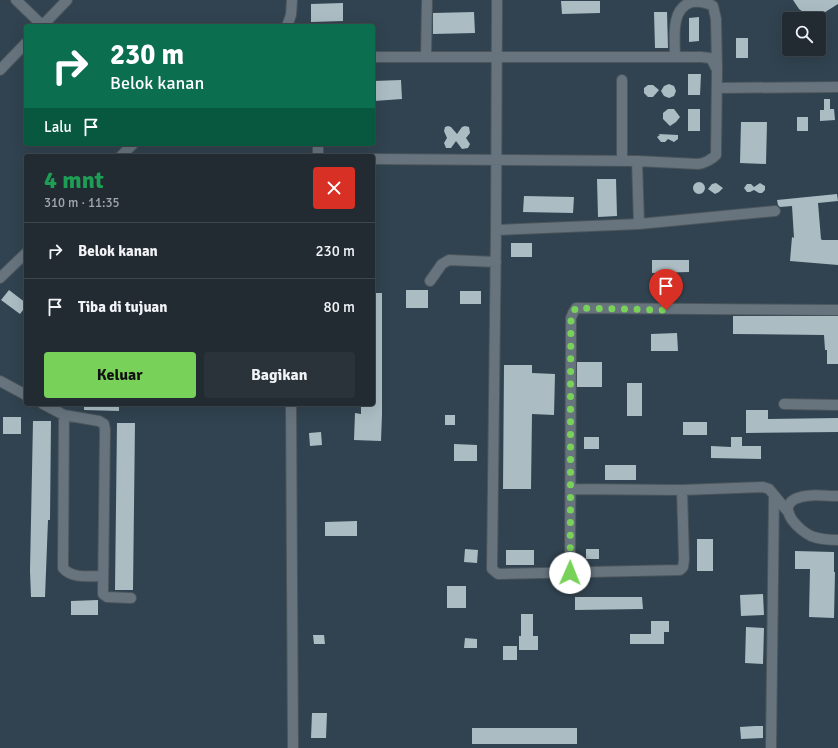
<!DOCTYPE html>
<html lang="id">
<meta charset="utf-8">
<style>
body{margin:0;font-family:Signika,sans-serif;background:#2a333a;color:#f1f3f6;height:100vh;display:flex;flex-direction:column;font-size:15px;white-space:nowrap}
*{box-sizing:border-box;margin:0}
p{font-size:13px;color:#a2a7ac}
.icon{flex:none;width:22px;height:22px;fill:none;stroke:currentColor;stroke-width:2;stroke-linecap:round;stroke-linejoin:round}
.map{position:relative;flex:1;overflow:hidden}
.details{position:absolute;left:24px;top:154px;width:351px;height:252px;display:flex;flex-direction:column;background:#222b32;border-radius:4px;box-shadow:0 4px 16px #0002,0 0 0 1px #3f474d}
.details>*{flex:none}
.guide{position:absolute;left:24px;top:24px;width:351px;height:122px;border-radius:4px;box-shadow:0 4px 16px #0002,0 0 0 1px #3f474d;background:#0b6e4f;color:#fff;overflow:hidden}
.buttons{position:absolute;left:782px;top:12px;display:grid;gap:8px}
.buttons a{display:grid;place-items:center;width:44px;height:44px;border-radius:4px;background:#222b32;box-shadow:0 4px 16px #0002,0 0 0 1px #3f474d;font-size:20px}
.pin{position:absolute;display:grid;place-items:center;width:34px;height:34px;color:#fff;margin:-41px -17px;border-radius:50% 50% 50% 0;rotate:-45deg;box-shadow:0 0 4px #0007}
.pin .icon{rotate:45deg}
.me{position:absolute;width:44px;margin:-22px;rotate:1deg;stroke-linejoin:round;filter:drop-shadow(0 0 3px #0008)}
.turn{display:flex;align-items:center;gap:14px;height:84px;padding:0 20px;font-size:18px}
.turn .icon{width:52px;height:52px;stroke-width:2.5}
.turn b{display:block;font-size:28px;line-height:34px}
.then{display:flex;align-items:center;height:38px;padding:0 20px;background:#0003;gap:8px;font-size:15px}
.round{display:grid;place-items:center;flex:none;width:42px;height:42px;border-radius:4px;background:#2a333a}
.overview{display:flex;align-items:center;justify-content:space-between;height:68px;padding:0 20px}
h1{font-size:24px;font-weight:700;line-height:30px;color:#1e9e55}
.primary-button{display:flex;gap:8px;margin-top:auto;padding:8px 20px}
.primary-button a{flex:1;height:46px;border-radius:4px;background:#78d259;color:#111;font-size:16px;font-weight:700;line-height:46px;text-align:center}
.primary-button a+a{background:#2a333a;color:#f1f3f6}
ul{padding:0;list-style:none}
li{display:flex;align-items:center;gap:12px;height:56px;padding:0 20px;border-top:1px solid #3f474d}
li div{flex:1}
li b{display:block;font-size:15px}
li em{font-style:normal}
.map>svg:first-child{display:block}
</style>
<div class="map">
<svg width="838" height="748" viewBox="0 0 838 748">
<rect width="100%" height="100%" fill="#2e3942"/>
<path fill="#314350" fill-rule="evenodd" d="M0 0H838V748H0ZM789 19H819V49H789ZM26 26H373V144H26ZM26 156H373V404H26Z"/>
<path fill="#abbdc3" d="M793 0H838V4L822 14 814 16 806 14 799 9Z
M561 1H600V13L562 14Z
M343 3V21L311 22V4Z
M474 12 475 33 433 34V13Z
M654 12H667L668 48H655Z
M699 17V41L689 42V18Z
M736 38H748V58H736Z
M688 74H701L700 95H688Z
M401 80 402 99 374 101 373 81Z
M669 84 674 86 676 91 674 96 669 98 664 96 661 91 664 86Z
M648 85H653L659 90 653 97H648L644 93V88Z
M824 99H830V109H834L835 120 820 121V110H824Z
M668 109H674L680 117 676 122 670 126 663 119V113Z
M688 109H700V131H688Z
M797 117H808V131H797Z
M741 122H767L766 164 740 163Z
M448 126 451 127 457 134 462 127 465 126 469 127 470 133 466 138 470 144 468 148 462 149 456 141 451 148H446L444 143 447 138 444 131 445 127Z
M658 134 678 135V139L674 142 668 139 665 142H661L657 137 660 135Z
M597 179H616L617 216 598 217Z
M693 188a6 6 0 1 1 12 0a6 6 0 1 1-12 0Z
M716 183 723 188 719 192 715 194 708 189 712 184Z
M760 183 765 186V190L762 193H759L754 190 750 192H747L744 188 747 184H751L754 187Z
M837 194 838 201 818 203 821 239 822 240H838V265L790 261 792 237 794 238 792 206 780 207 778 205 777 200Z
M524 196 574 197 573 213 523 212Z
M511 243H532V257H511Z
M652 260H689V272L652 273Z
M9 290 26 303V306L20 314 1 300Z
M406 290H428V308H406Z
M460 291H481V304H460Z
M373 293H382V414L381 441 354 440 355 413 361 414V404H373Z
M733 316H838V364H827V350H825L824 335 733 334Z
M677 333 678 351H651V334Z
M577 362H602V387H577Z
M504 365H532V373L555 374 554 415 532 414 531 489H503Z
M627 383H642V416H627Z
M84 404H119V411L84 410Z
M746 410H768V419L838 418V432L746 433Z
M445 415H455V425H445Z
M3 417H21V434H3Z
M33 421H51L50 520H48L45 597H31L30 571Z
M683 422H707V435H683Z
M117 423H135L133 590H115Z
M321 432 322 445 310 446 309 433Z
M584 437H599V449H584Z
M731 437H742V446H761V459L711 458V446L731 447Z
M454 444 477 445V461H454Z
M605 465H636V480H605Z
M357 521V536H325V522Z
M697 539H713V571H697Z
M465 549 478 550 477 563 464 562Z
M586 549H599V559H586Z
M506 550H534V565H506Z
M795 551 834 552V572H835L834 618 809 617 810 569H795Z
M447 586H466V608H447Z
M763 594 764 615 741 616 740 595Z
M575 597H642L643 609 575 610Z
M98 600V615H71V601Z
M521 614H533V636H538V650H519V636H521Z
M651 621H669V632H664V644H630V634H651Z
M746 627 764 628 763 664 745 663Z
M313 635H324L325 644H314Z
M465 638 477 639V648H464Z
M503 646H517V660H503Z
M312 713H327L326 738H311Z
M755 726H763V738L741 739 740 727Z
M472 728H577V744H472Z"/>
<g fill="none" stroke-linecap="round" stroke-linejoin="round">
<g stroke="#4b555b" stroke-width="12">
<path id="minor" d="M16 0 43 26
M42 26 67 0
M287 26 291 15 292 0
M373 57H701L710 58 713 62 717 70 716 155C710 161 705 163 698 164L637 161 373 159
M426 57 427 2
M675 57C675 39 670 8 692 2 700 1 706 2 713 6L716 19 717 69
M0 70 26 43
M622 80V161
M717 88 838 87
M318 144V156
M121 156 133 144
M637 161 639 224
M496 230 497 0
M0 278 26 253
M430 281 442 264 449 260 496 262
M0 381 26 395
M43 404 64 415 63 568C72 579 89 576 102 576
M291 404 293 748
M784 404 838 405
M64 415 99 421 104 424 105 430 103 594 107 597 131 598
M571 489 682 490 763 487 769 489 789 513
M682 490 684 560 683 567 680 570 498 574 492 569 496 230 639 224 775 211
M838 496C824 496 808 493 795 499 776 509 800 531 811 536 819 539 829 540 838 540
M570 573 571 318 573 313 576 308 838 310
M771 748 774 495"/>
</g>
<use href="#minor" stroke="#67747e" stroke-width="10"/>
</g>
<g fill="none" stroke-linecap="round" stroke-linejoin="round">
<path stroke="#78d259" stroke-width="7" stroke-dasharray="0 12.6" d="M570 573C571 488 570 403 571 318L572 313 576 308 666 310"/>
</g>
</svg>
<div class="buttons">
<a><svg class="icon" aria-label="search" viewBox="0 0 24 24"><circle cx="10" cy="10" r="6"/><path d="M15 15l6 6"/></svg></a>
</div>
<div class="pin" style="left:666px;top:310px;background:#d93025"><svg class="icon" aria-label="arrive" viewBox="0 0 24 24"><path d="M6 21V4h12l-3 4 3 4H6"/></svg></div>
<svg class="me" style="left:570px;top:573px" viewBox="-20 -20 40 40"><circle r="19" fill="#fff"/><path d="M0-13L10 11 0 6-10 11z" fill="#78d259"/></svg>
<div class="guide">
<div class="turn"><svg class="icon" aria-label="right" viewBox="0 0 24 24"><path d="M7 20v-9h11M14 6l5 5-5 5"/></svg><div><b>230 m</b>Belok kanan</div></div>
<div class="then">Lalu<svg class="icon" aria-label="arrive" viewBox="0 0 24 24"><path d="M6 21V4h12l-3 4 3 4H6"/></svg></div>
</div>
<section class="details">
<div class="overview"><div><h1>4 mnt</h1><p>310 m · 11:35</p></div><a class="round" style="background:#d93025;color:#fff"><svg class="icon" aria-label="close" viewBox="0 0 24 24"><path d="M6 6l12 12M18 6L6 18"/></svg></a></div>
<ul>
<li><svg class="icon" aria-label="right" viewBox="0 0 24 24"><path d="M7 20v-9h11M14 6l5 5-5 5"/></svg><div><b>Belok kanan</b></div><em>230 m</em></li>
<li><svg class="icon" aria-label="arrive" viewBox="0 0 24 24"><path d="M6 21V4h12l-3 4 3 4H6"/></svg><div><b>Tiba di tujuan</b></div><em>80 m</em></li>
</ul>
<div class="primary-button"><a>Keluar</a><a>Bagikan</a></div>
</section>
</div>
